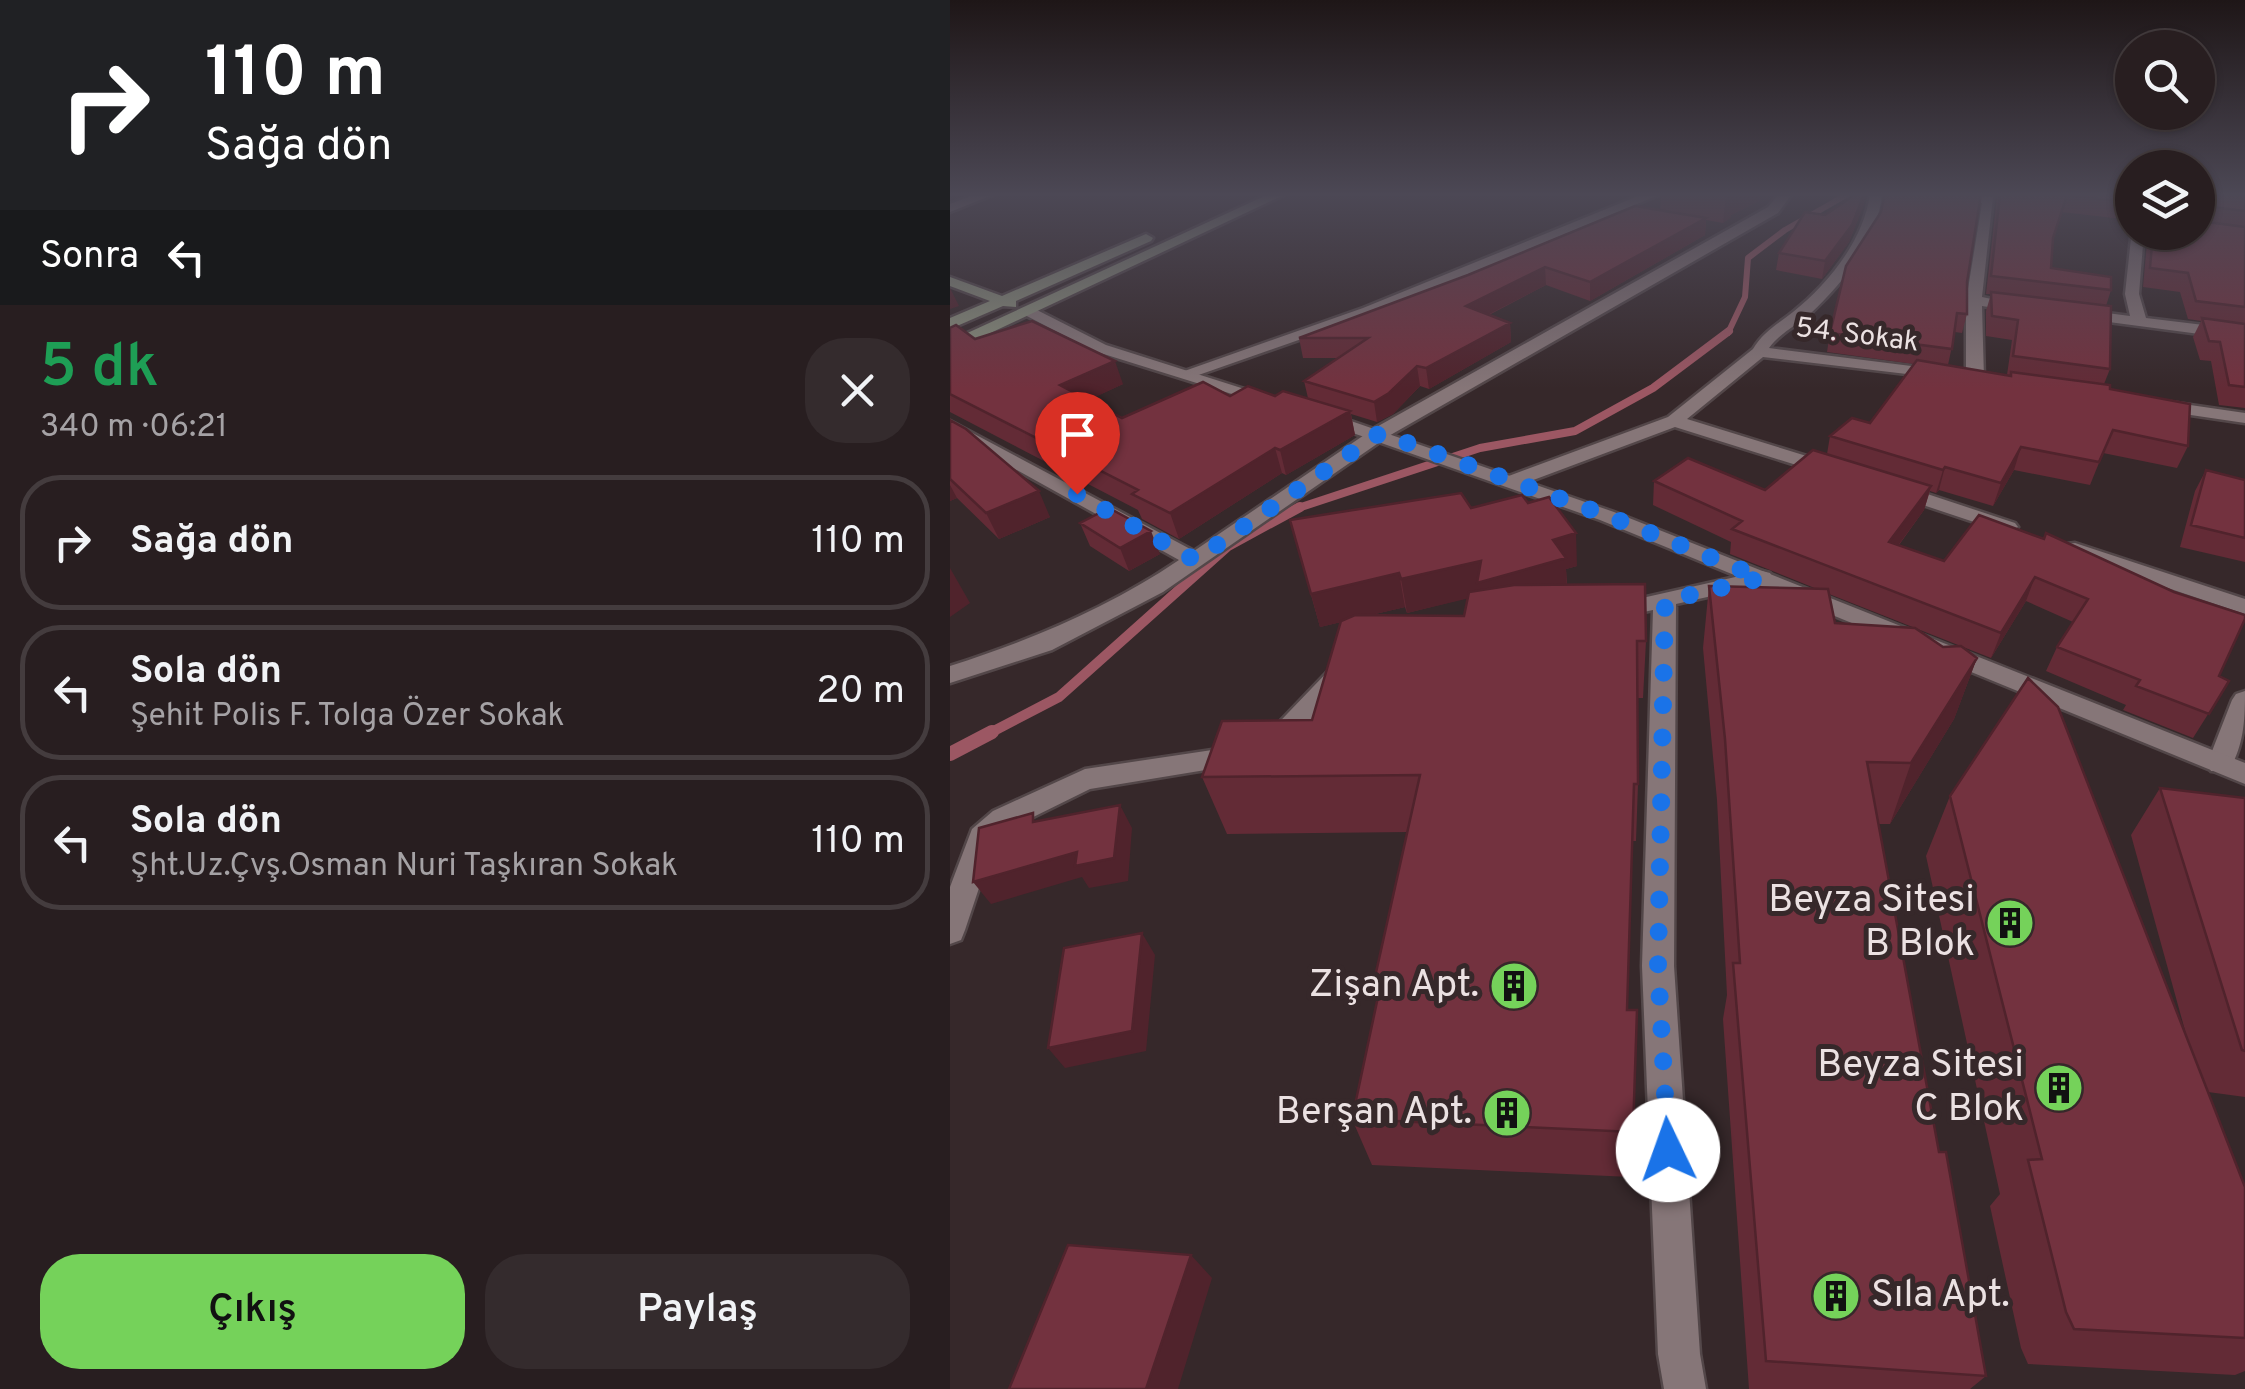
<!DOCTYPE html>
<html lang="tr">
<meta charset="utf-8">
<style>
body{margin:0;font-family:Overpass,sans-serif;background:#342b2d;color:#f1f3f6;height:100vh;display:flex;flex-direction:column;font-size:38px;white-space:nowrap}
*{box-sizing:border-box;margin:0}
p{font-size:32px;color:#a5a2a5}
.icon{flex:none;width:55px;height:55px;fill:none;stroke:currentColor;stroke-width:2;stroke-linecap:round;stroke-linejoin:round}
.map{position:relative;flex:1;overflow:hidden}
.panel{display:flex;flex-direction:column;background:#281e20;width:950px}
.panel>*{flex:none}
.top-card{background:#202124;color:#fff;overflow:hidden}
.controls{position:absolute;left:1165px;top:30px;display:grid;gap:20px}
.controls a{display:grid;place-items:center;width:100px;height:100px;border-radius:50%;background:#281e20;box-shadow:0 2px 8px #0004,0 0 0 2px #443c3e;font-size:50px}
.pin{position:absolute;display:grid;place-items:center;width:85px;height:85px;color:#fff;margin:-102px -42px;border-radius:50% 50% 50% 0;rotate:-45deg;box-shadow:0 0 10px #0007}
.pin .icon{rotate:45deg}
.me{position:absolute;width:110px;margin:-55px;rotate:357deg;stroke-linejoin:round;filter:drop-shadow(0 0 8px #0008)}
.turn{display:flex;align-items:center;gap:35px;height:210px;padding:0 40px;font-size:45px}
.turn .icon{width:130px;height:130px;stroke-width:2.5}
.turn b{display:block;font-size:70px;line-height:85px}
.then{display:flex;align-items:center;height:95px;padding:0 40px;background:#0003;gap:20px;font-size:38px}
.round{display:grid;place-items:center;flex:none;width:105px;height:105px;border-radius:40px;background:#342b2d}
.summary{display:flex;align-items:center;justify-content:space-between;height:170px;padding:0 40px}
h1{font-size:60px;font-weight:600;line-height:75px;color:#1e9e55}
.primary-button{display:flex;gap:20px;margin-top:auto;padding:20px 40px}
.primary-button a{flex:1;height:115px;border-radius:40px;background:#75d25a;color:#111;font-size:40px;font-weight:600;line-height:115px;text-align:center}
.primary-button a+a{background:#342b2d;color:#f1f3f6}
ul{padding:0;list-style:none}
li{display:flex;align-items:center;gap:30px;height:135px;margin:0 20px 15px;padding:0 20px;border:5px solid #443c3e;border-radius:40px}
li div{flex:1}
li b{display:block;font-size:38px}
li em{font-style:normal}
main{display:flex;flex:1;min-height:0}
.map>svg:first-child{display:block}
</style>
<main>
<section class="panel">
<div class="top-card">
<div class="turn"><svg class="icon" aria-label="right" viewBox="0 0 24 24"><path d="M7 20v-9h11M14 6l5 5-5 5"/></svg><div><b>110 m</b>Sağa dön</div></div>
<div class="then">Sonra<svg class="icon" aria-label="left" viewBox="0 0 24 24"><path d="M17 20v-9H6M10 6l-5 5 5 5"/></svg></div>
</div>
<div class="summary"><div><h1>5 dk</h1><p>340 m · 06:21</p></div><a class="round"><svg class="icon" aria-label="close" viewBox="0 0 24 24"><path d="M6 6l12 12M18 6L6 18"/></svg></a></div>
<ul>
<li><svg class="icon" aria-label="right" viewBox="0 0 24 24"><path d="M7 20v-9h11M14 6l5 5-5 5"/></svg><div><b>Sağa dön</b></div><em>110 m</em></li>
<li><svg class="icon" aria-label="left" viewBox="0 0 24 24"><path d="M17 20v-9H6M10 6l-5 5 5 5"/></svg><div><b>Sola dön</b><p>Şehit Polis F. Tolga Özer Sokak</p></div><em>20 m</em></li>
<li><svg class="icon" aria-label="left" viewBox="0 0 24 24"><path d="M17 20v-9H6M10 6l-5 5 5 5"/></svg><div><b>Sola dön</b><p>Şht.Uz.Çvş.Osman Nuri Taşkıran Sokak</p></div><em>110 m</em></li>
</ul>
<div class="primary-button"><a>Çıkış</a><a>Paylaş</a></div>
</section>
<div class="map">
<svg width="1295" height="1389" viewBox="0 0 1295 1389">
<rect width="100%" height="100%" fill="#36282a"/>
<g fill="none" stroke-linecap="round" stroke-linejoin="round">
<path stroke="#9c5763" stroke-width="6" d="M778 333 795 297 798 258 835 230 898 194"/>
<path stroke="#9c5763" stroke-width="8" d="M345 509 530 448 625 431 703 388 779 331"/>
<path stroke="#9c5763" stroke-width="10" d="M38 734 109 697 278 546 350 507"/>
<path stroke="#9c5763" stroke-width="14" d="M0 754 42 732"/>
<g stroke="#534749" stroke-width="5">
<path id="minor" d="M26 194H45L0 212V204Z
M693 194H711L423 314 240 378 226 374 413 308Z
M829 194H842L828 213 437 437 213 592 102 650 0 683V666C81 640 158 608 229 560L0 433V421L244 551 423 429 818 207Z
M920 194H932C928 240 893 283 861 313 847 325 830 333 819 348L993 370 1001 375 999 379 813 357 737 419 889 466V474H875L725 427 570 485H556V477L718 417 803 349C813 332 828 324 843 312 878 284 914 240 920 194Z
M985 194 1043 197 1032 297 1080 307 1072 312 1032 306 1034 379 1025 384 1016 379V301L1032 203Z
M1182 229V232H1194L1189 294 1196 318 1295 330V340L1121 317 1118 314 1126 309 1180 316 1175 294Z
M1206 400 1295 413V423L1200 409 1197 405Z
M944 483 1065 523 1068 527 1058 533 1051 531 937 493V485Z
M1125 543 1295 599V614L1117 554 1114 549 1117 544Z
M812 571 820 573 823 578 820 583 726 604 724 966 750 1354 756 1389H714L708 1354 692 966 703 610 661 619 650 612 661 605Z
M394 662 403 664 406 670 403 676 335 749H317L313 742 317 735 385 664Z
M1295 691C1295 721 1294 744 1279 771H1261L1257 764 1282 700 1286 694Z
M289 746 298 749 302 756 298 763 140 789 63 827 44 843 15 930 11 940 0 944V887L22 829 43 811 135 769Z"/>
</g>
<g stroke="#534749" stroke-width="5">
<path id="tertiary" d="M73 308H83L156 345 329 400 314 404 144 351 73 314Z
M372 411 664 512 1295 763V784L650 520 366 420 363 416Z"/>
</g>
<g stroke="#534749" stroke-width="5">
<path id="secondary" d="M319 194H336L0 352V341Z
M196 234 203 238 201 241 66 301V307L53 306 0 329V318L40 301 0 286V277L52 296Z"/>
</g>
<use href="#minor" fill="#867678" fill-rule="evenodd"/>
<use href="#tertiary" fill="#867678" fill-rule="evenodd"/>
<use href="#secondary" fill="#8a8e7c" fill-rule="evenodd"/>
</g>
<path fill="#632b36" fill-rule="evenodd" d="M711 194H810L809 201 781 215 780 218 773 223 756 220 755 235 640 301 596 285 539 315 560 323 561 342 479 389 470 386 443 414 427 422 401 414 405 435 336 475 332 473 229 539 192 519 188 510 0 412V328L25 339 173 384 138 400 172 418 280 396H325L358 398 354 381 389 358H353L349 338 710 210Z
M906 194H916L914 204 899 242 872 279 826 270 829 253 875 215Z
M1043 194H1182V220L1111 212 1103 239 1101 268 1161 290 1156 306 1160 369 1154 384 1238 446 1227 468 1153 453 1140 485 1064 470 1043 506 989 490 986 493 980 491 974 510 949 545 994 561 1029 515 1269 676 1279 681 1243 738 1173 710 1176 705 1096 671 1107 647 1123 622 1076 601 1041 658 879 594 885 623 993 647 1027 658 1004 719 940 824H928L989 1152 1036 1376 1020 1389H799L773 1019 777 995 767 800 753 648 759 586 867 589 780 554 781 542 703 505 704 481 815 490 877 454 880 436 920 423 964 364 877 352 880 333 931 212 1017 282V314L1012 333 1005 332 998 365 1057 375 1062 340 1036 336V311L1041 294H1036L1047 197Z
M1248 194H1295V408L1269 405 1261 361 1250 360 1243 337 1251 321 1238 319 1230 292 1193 287 1198 232H1248Z
M0 420 100 517 49 539 7 498 0 501Z
M1256 470 1295 480V562L1230 547 1245 491Z
M521 508 627 566 616 569 617 585 696 641 693 698H688V784L686 841H682L677 1010 683 1132 680 1177 422 1165 402 1119 429 991 425 977 458 832 277 834 252 777 362 720 391 622 370 627 340 520ZM517 598 514 616 421 615 455 607 457 613Z
M130 523 210 554 179 571 140 546Z
M1210 788 1295 798V1097L1258 1092 1295 1187V1371L1285 1375 1078 1364 1071 1348 1040 1206 1050 1194 976 856 1000 796 1236 1034 1181 835Z"/>
<path fill="#50232c" d="M776 194H810L809 201 781 215 780 218 773 223Z
M914 194H916L914 204 899 242 872 279 875 261Z
M756 218 755 235 640 301V282Z
M595 267 596 285 518 325 516 306Z
M0 288 9 306 0 309Z
M560 323 561 342 479 389 476 368Z
M165 361 173 384 120 409 110 385Z
M467 366 470 386 443 414 427 422 424 402Z
M400 411 405 435 336 475 330 450Z
M1071 447 1064 470 1043 506 1051 483Z
M325 448 332 473 229 539 220 513Z
M995 467 989 490 986 493 993 470Z
M0 485 7 498 0 501Z
M981 486 974 510 933 566 939 542Z
M89 491 100 517 49 539 36 513Z
M201 531 210 554 179 571 170 548Z
M626 533 627 566 616 569 617 592 528 596 457 613 451 579Z
M0 568 20 603 0 617Z
M449 573 455 607 370 627 361 594Z
M1085 577 1076 601 1041 658 1051 633Z
M1027 658 1004 719 940 824 961 763Z
M170 805 182 828 178 881 139 888 132 877 41 904 23 882Z
M192 933 205 955 196 1051 115 1068 98 1048Z
M241 1255 262 1278 228 1389H196Z"/>
<path fill="#73323f" stroke="#50232c" stroke-width="2.5" d="M906 194H914L902 225 875 261 829 253 855 212 875 215Z
M935 194H1031L1017 282V314L1007 313 1002 349 880 333 896 266 931 212Z
M1050 194H1182V203L1117 195 1103 238 1101 268 1161 277V290L1041 276Z
M1248 194H1295V211L1255 206 1248 214Z
M685 206 756 218 640 282 595 267 516 306 560 323 476 368 467 366 439 393 424 402 354 381 418 338H349L518 275Z
M1248 216 1250 221 1295 227V307L1246 301 1238 273 1200 268 1203 232H1248Z
M1041 292 1161 306 1160 369 1063 356 1068 320 1042 316Z
M1252 318 1295 324V387L1279 385 1270 342 1259 341Z
M82 321 165 361 110 385 172 418 253 382 280 396 298 386 325 396 333 391 400 411 330 450 325 448 220 513 182 494 188 490 0 394V328L6 325 25 339Z
M967 360 1061 376V372L1160 385V389L1240 404 1238 446 1163 430 1149 462 1071 447 1051 483 995 467 993 470 880 436 902 418 920 423Z
M0 420 16 429 89 491 36 513 0 479Z
M863 450 981 486 939 542 994 561 1029 515 1094 539 1096 533 1224 592 1295 615V619L1269 676 1279 681 1259 714 1186 686 1190 680 1107 647 1138 599 1085 577 1051 633 782 529 792 521 704 481 738 458 815 490Z
M1256 470 1295 480V538L1241 525Z
M511 493 521 508 572 495 578 503 599 497 626 533 603 540 616 558 527 583 531 561 451 579 449 573 361 594 340 520Z
M159 508 201 531 170 548 130 523Z
M695 584 696 641H687L688 784H684L677 1010H687L683 1132 402 1119 432 978 425 977 470 775 252 777 272 721 362 720 391 621 405 615 514 616 519 592 564 585Z
M759 586 878 589 885 623 965 628 993 647 1011 646 1027 658 961 763 917 762 989 1152H996L1036 1376 816 1361 783 963H790L775 739Z
M1078 678 1108 707 1295 1187V1338L1124 1329 1116 1312 1078 1160 1092 1159 1000 796Z
M1210 788 1295 798V1051L1292 1050Z
M170 805 164 858 125 866 127 852 23 882 29 828 83 813V822Z
M192 933 182 1031 98 1048 114 948Z
M118 1245 241 1255 196 1389H59Z"/>
<linearGradient id="sky" x2="0" y2="1"><stop stop-color="#1e1617"/><stop offset="0.5" stop-color="#4c4855"/><stop offset="1" stop-color="#4c4855" stop-opacity="0"/></linearGradient>
<rect width="1295" height="389" fill="url(#sky)"/>
<g fill="none" stroke-linecap="round" stroke-linejoin="round">
<path stroke="#1a73e8" stroke-width="18" stroke-dasharray="0 32.4" d="M127 494 245 560 430 433 658 516 812 578 715 601 708 966 718 1150"/>
</g>
<defs>
<g id="building-disc" transform="scale(2.5)"><circle r="9.5" fill="#75d25a" stroke="#36282a"/><path d="M-4-6H4V6H1V3H-1V6H-4ZM-2.5-4.3h1.7v1.8h-1.7ZM.8-4.3h1.7v1.8H.8ZM-2.5-1h1.7V.8h-1.7ZM.8-1h1.7V.8H.8Z" fill="#111"/></g>
</defs>
<g fill-rule="evenodd">
<use href="#building-disc" x="1060" y="923"/>
<use href="#building-disc" x="564" y="986"/>
<use href="#building-disc" x="1109" y="1088"/>
<use href="#building-disc" x="557" y="1113"/>
<use href="#building-disc" x="886" y="1296"/>
</g>
<g text-anchor="middle" dominant-baseline="central" stroke-width="10" stroke-linejoin="round" paint-order="stroke">
<g font-size="28" fill="#ebe1e2" stroke="#36282a">
<text transform="translate(907 336) rotate(7)">54. Sokak</text>
</g>
<g font-size="38" fill="#ebe1e2" stroke="#36282a" text-anchor="end">
<text x="1025" y="901">Beyza Sitesi<tspan x="1025" dy="44">B Blok</tspan></text>
<text x="529" y="986">Zişan Apt.</text>
<text x="1074" y="1066">Beyza Sitesi<tspan x="1074" dy="44">C Blok</tspan></text>
<text x="522" y="1113">Berşan Apt.</text>
<text x="921" y="1296" text-anchor="start">Sıla Apt.</text>
</g>
</g>
</svg>
<div class="controls">
<a><svg class="icon" aria-label="search" viewBox="0 0 24 24"><circle cx="10" cy="10" r="6"/><path d="M15 15l6 6"/></svg></a>
<a><svg class="icon" aria-label="layers" viewBox="0 0 24 24"><path d="M12 4l9 5-9 5-9-5zM3 14l9 5 9-5"/></svg></a>
</div>
<div class="pin" style="left:127px;top:494px;background:#d93025"><svg class="icon" aria-label="arrive" viewBox="0 0 24 24"><path d="M6 21V4h12l-3 4 3 4H6"/></svg></div>
<svg class="me" style="left:718px;top:1150px" viewBox="-20 -20 40 40"><circle r="19" fill="#fff"/><path d="M0-13L10 11 0 6-10 11z" fill="#1a73e8"/></svg>
</div>
</main>
